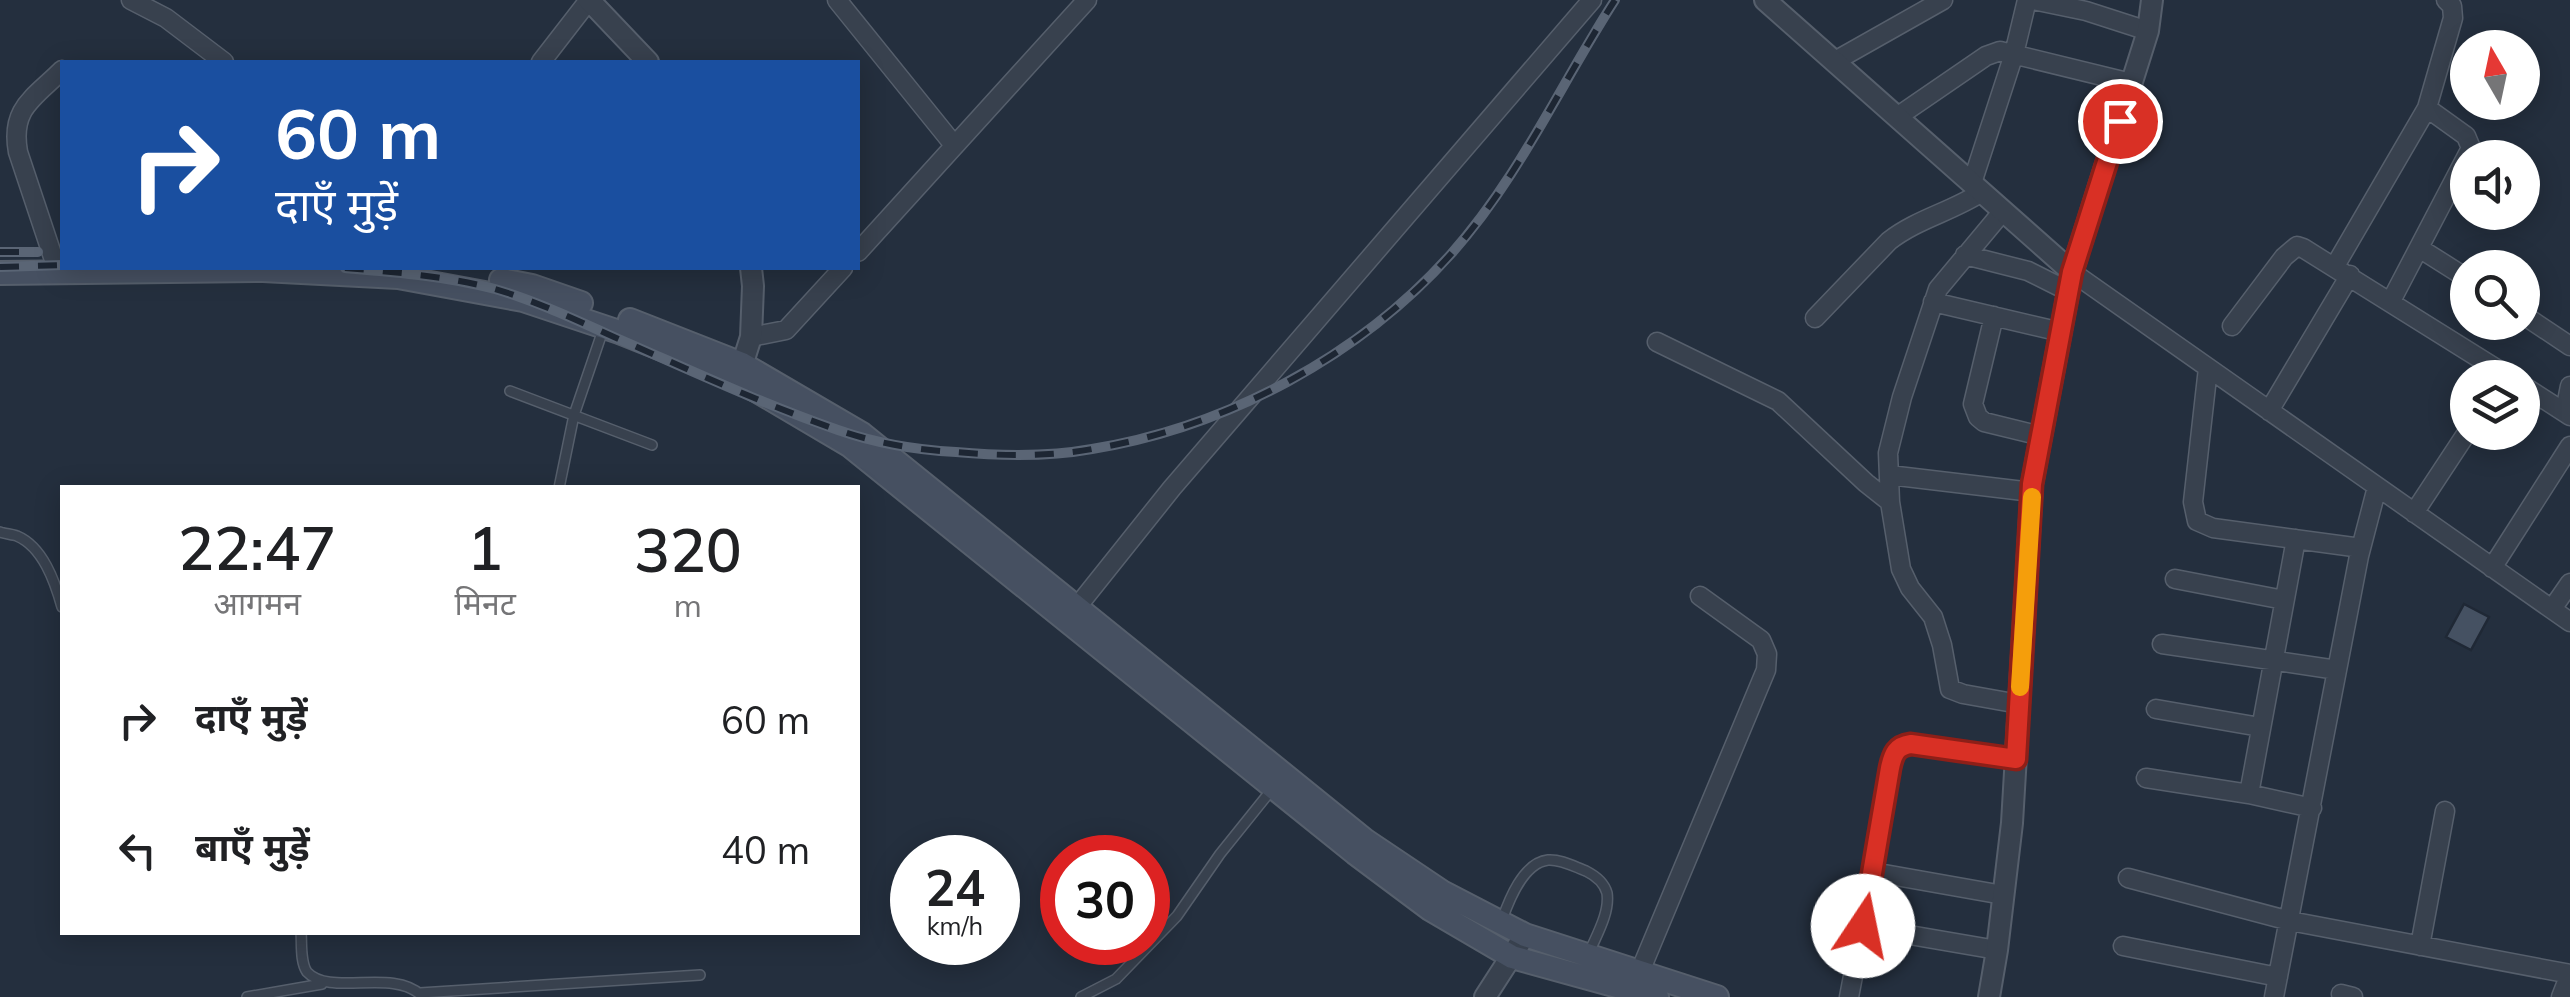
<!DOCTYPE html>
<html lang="hi">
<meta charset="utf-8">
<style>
body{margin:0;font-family:Mulish,"Noto Sans Devanagari",sans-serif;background:#f2f2f2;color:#202124;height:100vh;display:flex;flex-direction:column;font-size:38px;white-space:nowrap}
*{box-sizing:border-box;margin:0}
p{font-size:32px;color:#757577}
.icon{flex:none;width:55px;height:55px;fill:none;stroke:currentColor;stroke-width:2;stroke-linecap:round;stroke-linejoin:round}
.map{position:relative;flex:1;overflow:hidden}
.side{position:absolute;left:60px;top:485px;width:800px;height:450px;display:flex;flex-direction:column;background:#fff;border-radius:0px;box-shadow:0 5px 25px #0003}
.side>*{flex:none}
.guide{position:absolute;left:60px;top:60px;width:800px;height:210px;border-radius:0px;box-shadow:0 5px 25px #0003;background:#1a4fa0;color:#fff;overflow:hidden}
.needle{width:65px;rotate:351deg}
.buttons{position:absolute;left:2450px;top:30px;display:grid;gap:20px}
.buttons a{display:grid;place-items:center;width:90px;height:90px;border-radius:50%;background:#fff;box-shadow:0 5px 25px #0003;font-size:50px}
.speed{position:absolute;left:890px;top:835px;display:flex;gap:20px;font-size:50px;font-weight:700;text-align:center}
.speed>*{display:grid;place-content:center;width:130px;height:130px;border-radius:50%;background:#fff;box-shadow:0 5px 25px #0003;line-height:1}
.speed small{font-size:25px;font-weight:400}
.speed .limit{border:15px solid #d22;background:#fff;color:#111}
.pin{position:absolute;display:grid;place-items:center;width:85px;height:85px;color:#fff;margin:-42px;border:5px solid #fff;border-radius:50%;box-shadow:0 2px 10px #0007}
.me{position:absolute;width:110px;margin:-55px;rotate:11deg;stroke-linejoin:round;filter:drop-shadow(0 0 8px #0008)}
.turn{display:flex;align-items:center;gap:35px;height:210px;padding:0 50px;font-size:45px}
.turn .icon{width:130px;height:130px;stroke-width:2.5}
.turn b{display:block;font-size:70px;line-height:85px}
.eta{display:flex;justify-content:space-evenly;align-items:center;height:170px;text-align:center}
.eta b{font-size:60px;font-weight:600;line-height:70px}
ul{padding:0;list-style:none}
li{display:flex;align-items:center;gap:30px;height:130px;padding:0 50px}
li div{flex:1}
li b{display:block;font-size:38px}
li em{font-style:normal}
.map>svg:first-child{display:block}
</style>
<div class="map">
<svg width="2570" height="997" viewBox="0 0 2570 997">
<rect width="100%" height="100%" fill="#242f3e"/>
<path fill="#455162" stroke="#1f2835" stroke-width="2.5" d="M2464 604 2489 617 2471 650 2446 637Z"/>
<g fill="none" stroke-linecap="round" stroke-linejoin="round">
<g stroke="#565f6c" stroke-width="12">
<path id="service" d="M510 391 652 445
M559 488 574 415 603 330
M0 532C1 533 16 535 17 536 43 547 55 582 62 607
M1502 920C1509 900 1523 863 1548 860 1561 859 1575 867 1586 871 1596 876 1604 882 1607 893 1610 913 1596 936 1589 953
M301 932C302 944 300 962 307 972 330 997 392 968 421 995
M420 993 700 975
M247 997 322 984
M1081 997 1116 979 1177 916 1220 854 1273 788"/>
</g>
<g stroke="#565f6c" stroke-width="21">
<path id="minor" d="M131 0 166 18 224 62
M837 0 954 145
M2033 0 2086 11 2148 31
M1835 61 1943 0
M541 62 589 0
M1897 117 1986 56 2000 51 2131 83
M1972 183 2014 54 2027 0
M2003 211 1938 289 1902 397 1888 453 1890 502 1901 569 1910 588 1933 617 1942 645 1950 689 1963 694 2019 704
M2419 248 2468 279
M858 252 1087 0
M1965 255 2028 271 2068 291
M53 257 18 152C10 108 34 98 62 70
M2335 266 2427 108 2453 18 2452 6 2446 0
M2072 272 2570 622
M2391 301 2471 148 2466 136 2427 108
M1933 302 2061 332
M2522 314 2570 346
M1994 316 1973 404 1978 417 1984 422 2041 436
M1815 318 1889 241C1917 219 1951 212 1982 192
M2232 326 2284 257 2297 246 2303 248 2511 378
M751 337 786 330 843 268
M1657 342 1778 401 1866 483 1890 502
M2208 368 2193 502 2197 521 2213 528 2361 548
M2522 385 2570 416
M2269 411 2350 275
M2565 411 2570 386
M1889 475 2032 492
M2414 513 2468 431
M2492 568 2570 446
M2175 579 2284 600
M2552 609 2570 583
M1069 617 1172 488 1592 0
M2162 644 2337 670
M2156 709 2260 727
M2146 778 2249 794 2312 808
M2249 794 2296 539
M1873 872 2003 895
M2128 878 2290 921 2570 974
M1863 927 1997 950
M2123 946 2278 977
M2420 946 2445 811
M1636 981 1766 670 1767 654 1761 640 1700 596
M2341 994 2353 997
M1849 997 1873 872 1893 755 1902 745 1911 744 2016 759
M2274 997 2359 556 2377 487
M2561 997 2570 974"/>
</g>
<g stroke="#565f6c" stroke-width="24">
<path id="tertiary" d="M589 0 648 62
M1765 0 2072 272
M738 378 751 337 753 286 751 268
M1485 997 1525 935
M1989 997 1997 950 2012 823 2032 484 2072 272 2148 31 2152 0"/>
</g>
<g stroke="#565f6c" stroke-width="26">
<path id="secondary" d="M0 273 263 270 398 277 523 300 619 332 737 379 849 445 1355 853 1430 909 1512 957 1657 997
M501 280 532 286 581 303
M630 320 742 364 862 434 1366 841 1442 892 1525 935 1717 997"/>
</g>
<use href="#service" stroke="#38414e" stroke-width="9"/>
<use href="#minor" stroke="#38414e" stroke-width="18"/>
<use href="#tertiary" stroke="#38414e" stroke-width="20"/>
<use href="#secondary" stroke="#465061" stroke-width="22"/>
<g stroke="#5a6575" stroke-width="10">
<path id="rail" d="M0 252H38
M0 267 62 265
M345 268C394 272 447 276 495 289 536 301 576 320 614 337 688 369 762 404 838 430 875 443 917 450 956 452 1001 456 1048 457 1092 449 1227 427 1360 356 1451 254 1519 178 1560 85 1615 0"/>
</g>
<use href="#rail" stroke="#1d2633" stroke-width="6" stroke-dasharray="19" stroke-linecap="butt"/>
</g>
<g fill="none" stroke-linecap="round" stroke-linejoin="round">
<g stroke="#8d1f18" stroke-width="25">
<path id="route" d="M1863 926 1890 768C1893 754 1896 746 1911 744L2016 759 2032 484 2072 272 2120 121"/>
</g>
<use href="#route" stroke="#d93025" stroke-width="18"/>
<path stroke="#f59e0b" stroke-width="18" d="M2020 687 2032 497"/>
</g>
</svg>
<div class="buttons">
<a><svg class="needle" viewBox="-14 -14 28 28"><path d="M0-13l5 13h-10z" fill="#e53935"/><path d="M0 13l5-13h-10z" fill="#757577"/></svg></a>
<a><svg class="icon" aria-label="sound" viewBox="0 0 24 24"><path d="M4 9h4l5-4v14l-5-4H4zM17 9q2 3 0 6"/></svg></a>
<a><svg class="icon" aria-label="search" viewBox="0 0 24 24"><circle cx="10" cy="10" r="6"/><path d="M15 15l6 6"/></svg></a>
<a><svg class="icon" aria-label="layers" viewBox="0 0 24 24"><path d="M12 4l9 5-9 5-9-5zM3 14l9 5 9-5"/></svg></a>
</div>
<div class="speed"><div>24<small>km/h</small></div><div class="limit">30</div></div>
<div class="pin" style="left:2120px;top:121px;background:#d93025"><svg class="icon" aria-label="arrive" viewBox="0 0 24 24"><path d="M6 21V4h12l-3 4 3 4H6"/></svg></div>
<svg class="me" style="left:1863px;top:926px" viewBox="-20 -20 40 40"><circle r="19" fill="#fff"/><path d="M0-13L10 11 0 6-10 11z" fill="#d93025"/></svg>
<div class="guide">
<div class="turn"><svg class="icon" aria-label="right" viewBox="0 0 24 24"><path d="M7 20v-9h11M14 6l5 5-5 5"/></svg><div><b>60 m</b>दाएँ मुड़ें</div></div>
</div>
<section class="side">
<div class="eta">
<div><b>22:47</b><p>आगमन</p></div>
<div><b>1</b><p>मिनट</p></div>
<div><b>320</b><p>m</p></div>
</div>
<ul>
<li><svg class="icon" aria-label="right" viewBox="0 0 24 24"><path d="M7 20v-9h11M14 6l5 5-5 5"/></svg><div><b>दाएँ मुड़ें</b></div><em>60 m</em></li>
<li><svg class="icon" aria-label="left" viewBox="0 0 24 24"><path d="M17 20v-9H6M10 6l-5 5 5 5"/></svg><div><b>बाएँ मुड़ें</b></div><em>40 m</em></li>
</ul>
</section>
</div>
